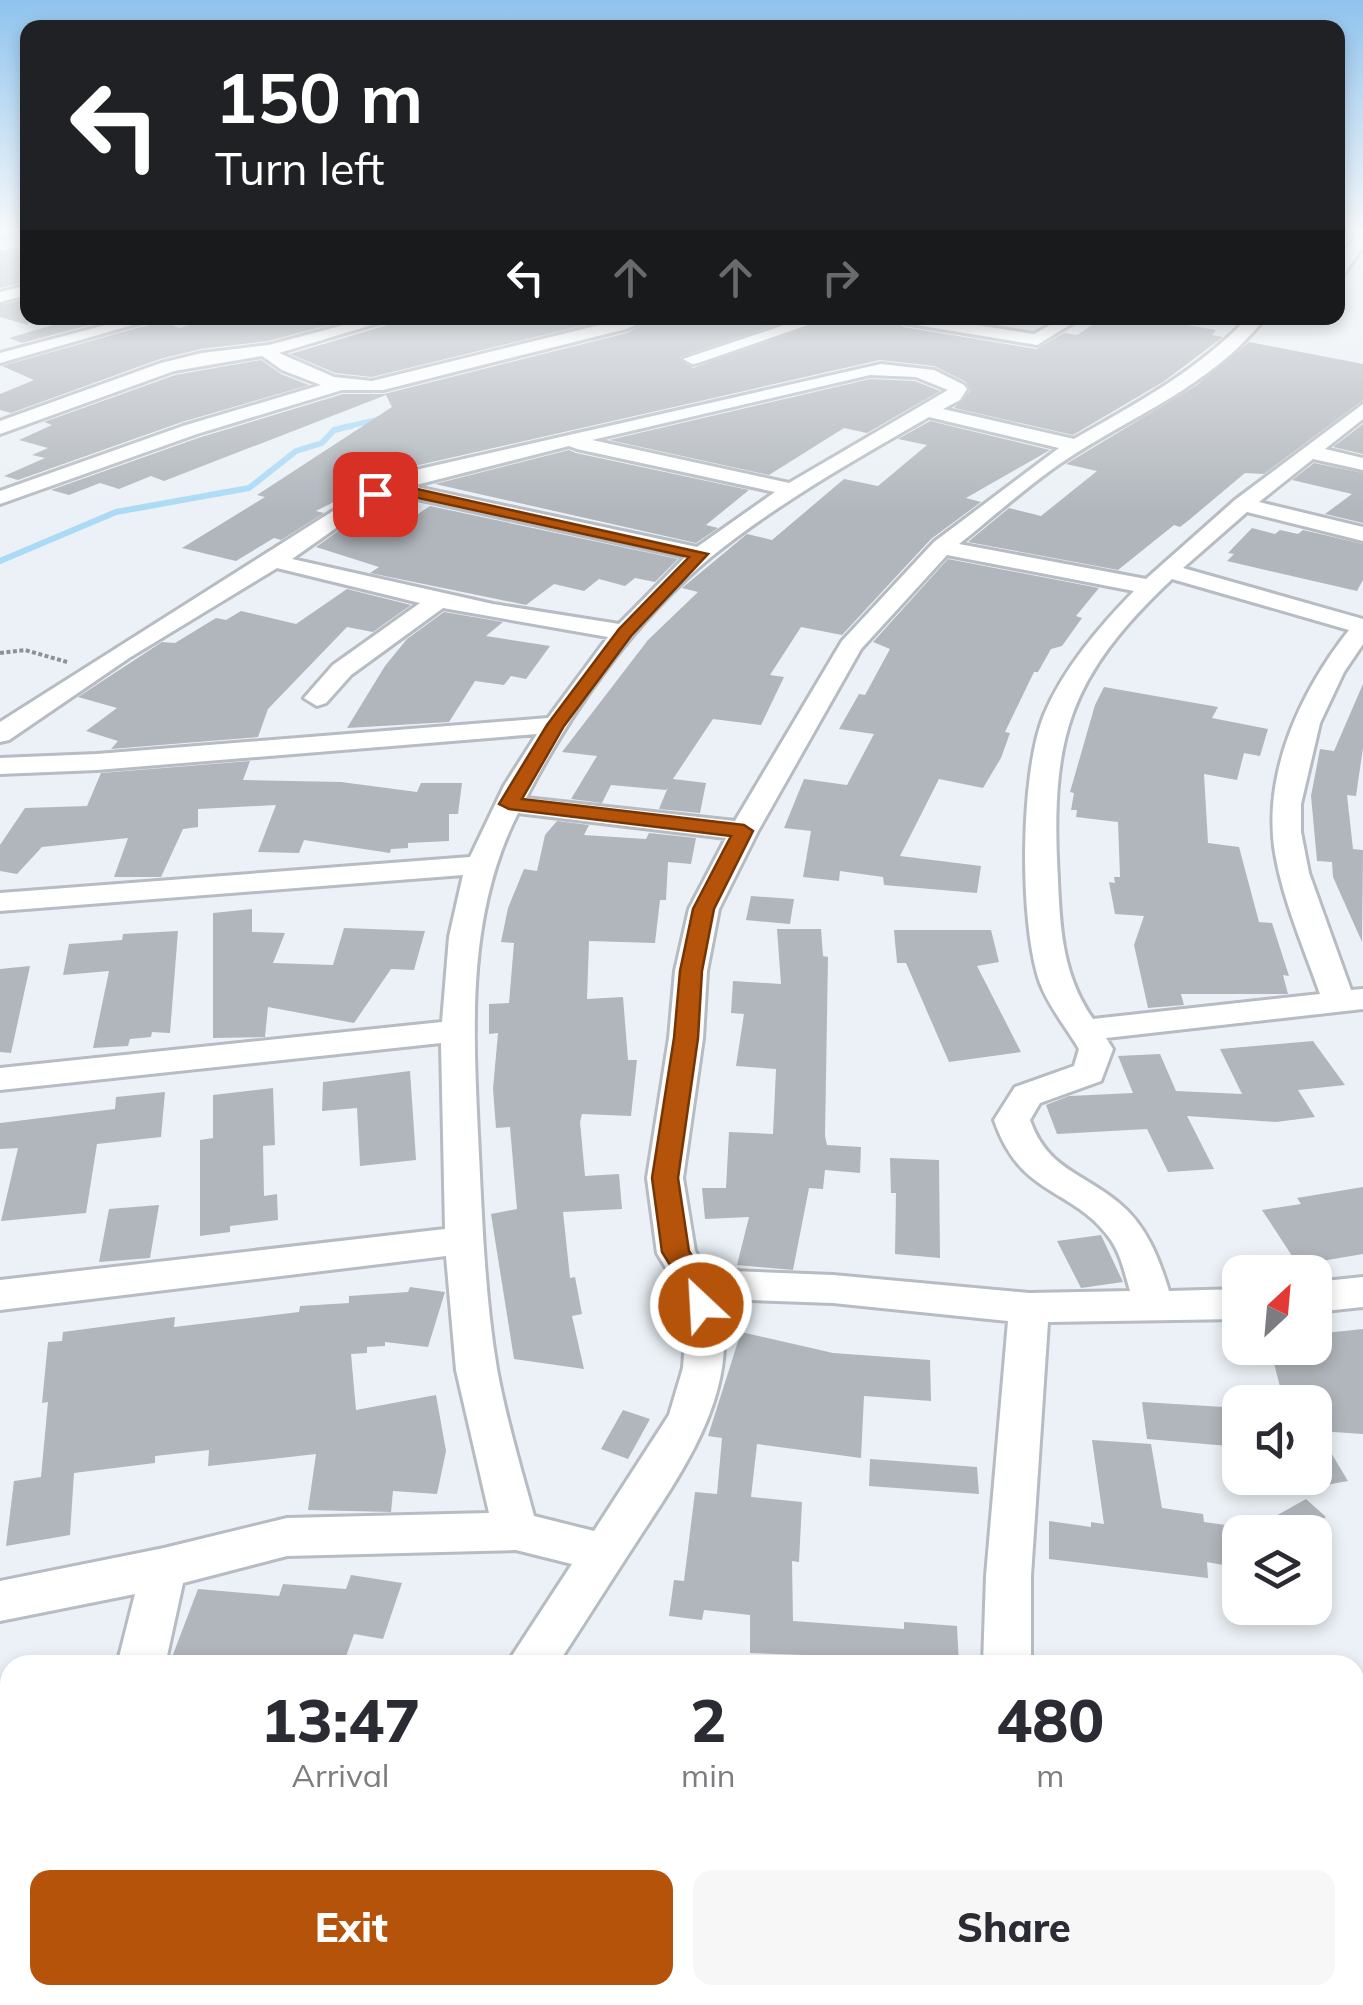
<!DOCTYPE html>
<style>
body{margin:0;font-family:Mulish,sans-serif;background:#f7f7f7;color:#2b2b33;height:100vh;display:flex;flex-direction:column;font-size:38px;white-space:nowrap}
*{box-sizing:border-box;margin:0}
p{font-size:32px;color:#7c7c81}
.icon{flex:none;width:55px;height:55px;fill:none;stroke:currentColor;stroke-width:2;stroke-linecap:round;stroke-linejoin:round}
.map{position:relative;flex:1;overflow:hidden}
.drawer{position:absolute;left:0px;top:1655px;width:1365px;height:350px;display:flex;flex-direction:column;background:#fff;border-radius:30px 30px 0 0;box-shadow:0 5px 15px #0003}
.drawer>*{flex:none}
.top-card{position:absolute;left:20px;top:20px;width:1325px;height:305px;border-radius:20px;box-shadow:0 5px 15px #0003;background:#202124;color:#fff;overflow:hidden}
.needle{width:65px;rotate:26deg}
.tools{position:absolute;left:1222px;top:1255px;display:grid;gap:20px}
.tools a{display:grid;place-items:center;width:110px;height:110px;border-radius:20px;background:#fff;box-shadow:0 5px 15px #0003;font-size:50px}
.pin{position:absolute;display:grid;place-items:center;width:85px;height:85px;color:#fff;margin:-42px;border-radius:20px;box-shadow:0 5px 15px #0006}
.me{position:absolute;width:110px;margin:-55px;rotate:335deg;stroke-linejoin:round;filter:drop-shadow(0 0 8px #0008)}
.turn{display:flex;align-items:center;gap:35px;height:210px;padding:0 30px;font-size:45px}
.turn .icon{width:130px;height:130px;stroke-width:2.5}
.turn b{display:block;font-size:70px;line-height:85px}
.lanes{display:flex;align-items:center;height:95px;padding:0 30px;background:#0003;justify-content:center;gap:50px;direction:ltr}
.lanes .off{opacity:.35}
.eta{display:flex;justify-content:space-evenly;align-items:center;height:170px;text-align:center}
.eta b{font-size:60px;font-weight:800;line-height:70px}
.button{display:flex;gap:20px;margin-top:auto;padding:20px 30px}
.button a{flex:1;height:115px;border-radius:20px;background:#b45309;color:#fff;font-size:40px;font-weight:800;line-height:115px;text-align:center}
.button a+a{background:#f7f7f7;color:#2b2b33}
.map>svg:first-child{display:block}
</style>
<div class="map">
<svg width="1363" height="2005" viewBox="0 0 1363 2005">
<rect width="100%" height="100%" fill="#ebf1f6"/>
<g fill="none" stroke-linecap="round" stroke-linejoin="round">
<path stroke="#aadaf6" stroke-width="5" d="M688 364 730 356
M341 428 379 419"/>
<path stroke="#aadaf6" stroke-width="6" d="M0 561 116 512 249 488 296 451 322 443 334 430 351 426"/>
</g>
<path fill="#b1b6bc" d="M28 249V281L0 288V254Z
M28 299V325L0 317V305Z
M77 318 112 319 22 343 9 338Z
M219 318 237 325 258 318 278 323 307 318 329 325 268 341 201 349 160 359 11 413 0 410V394L34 380 2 366 137 328 165 322 179 328Z
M411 318H614L372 377 335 373 290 354Z
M657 318H795L680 357 693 368 832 318H893L903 327 1036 349 1064 333 1077 335 1103 318H1147L1216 330 1212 335 1223 337 1163 382 1073 435 954 408 970 391 966 382 934 366 880 360 397 470 316 511 324 513 281 540 274 538 236 561 182 548 265 497 257 495 392 407 386 395 164 481 151 476 119 489 100 483 69 495 51 490 198 438 343 394H384L627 333Z
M1249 342 1363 364V400L1264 474 1245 473 1189 520 1180 527 1174 525 1118 570 968 542 1009 508 1041 516 1097 471 1066 464 1197 385Z
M261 360 281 374 309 385 182 422 18 480 4 476 45 458 32 455 48 448 19 440 52 425 44 422 175 375Z
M870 379 915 381 940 391 867 433 844 428 769 475 609 440Z
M930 421 1050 450 966 498 981 502 931 539 842 635 801 627 770 675 784 677 761 725 713 719 673 779 706 783 700 813 659 809 668 787 666 790 611 785 602 803 571 799 597 756 562 752 648 640 698 592 682 588 747 534 772 540 844 479 878 486 927 445 898 439Z
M1363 424V454L1333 447Z
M569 450 576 453 749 490 706 525 718 528 696 543 435 484Z
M1314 463 1363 473V523L1325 514 1352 494 1292 480Z
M430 506 678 559 655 582 635 578 625 586 599 579 584 591 554 584 526 605 370 573 379 567 316 547 355 519 397 528Z
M1252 528 1275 534 1280 530 1298 534 1303 530 1363 544V580L1357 591 1227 561 1234 554 1228 553Z
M948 559 1099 588 1076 616 1082 618 1062 646 1051 649 1038 672H1034L1005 732 1010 733 1001 758 983 788 939 779 900 856 981 866 977 893 884 885 883 877 840 871 839 881 803 877 811 831 784 828 804 779 847 785 874 734 839 729 859 694 865 695 890 649 873 642Z
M347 589 411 605 373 632 347 627 268 709 258 737 111 749 118 741 86 731 117 708 78 697 162 642 175 643 216 618 226 620 241 611 296 624Z
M444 612 503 622 486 636 550 646 526 679 511 676 504 685 475 681 449 722 347 728 385 666 407 639Z
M1363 684V748L1356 796 1347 795 1353 849 1363 850 1362 942 1333 877 1332 862 1317 861 1311 796 1320 749 1334 751Z
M1104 687 1218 707 1212 718 1268 729 1260 756 1244 753 1237 780 1204 774 1208 843 1239 847 1259 922 1272 923 1289 976 1283 975 1288 994H1181L1184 1005 1148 1008 1134 945 1144 916 1115 914 1109 882 1115 883 1114 877H1120L1118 822 1076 817 1077 810H1071L1074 793 1070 792 1095 705Z
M250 761 243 780 341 782 417 792 421 783H462L458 814H449V841L408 843V848L391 849 390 853 304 840 299 853 258 852 276 805 198 809V827L183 829 161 877H114L128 838 42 847 17 874 0 871V845L25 808 87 806 101 773Z
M557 821 589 825 584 835 646 839 649 833 696 838 691 864 668 862 666 900H660L655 943 589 941 587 999 623 997 628 1060H637L631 1116 582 1114 580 1122 585 1176 619 1174 622 1209 563 1212 570 1278 575 1277 582 1314 572 1316 584 1369 514 1359 491 1214 517 1209 510 1127 496 1128 493 1089 498 1033 489 1034V1004L509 1003 514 943 501 942 508 908 524 869 537 871 545 835Z
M751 896 794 899 790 924 746 920Z
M252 909V932L285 933 273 963 333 965 344 928 425 931 414 970 391 969 354 1023 268 1007 265 1037 213 1038V913Z
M777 929H821L823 956 828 957 825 1136 827 1145 861 1147 860 1173 825 1170 823 1189 809 1188 793 1270 737 1265 749 1217 705 1219 702 1188H726L729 1132 773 1134 776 1069 736 1066 744 1014 731 1013 733 981 781 984Z
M894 930H991L999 962 977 966 1021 1052 949 1062 906 963H897Z
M178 931 170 1033 152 1032 151 1037 130 1039 128 1046 93 1048 109 971 63 975 69 944 122 940 123 934Z
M30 966 11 1053 0 1052V969Z
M1313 1041 1345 1085 1298 1090 1315 1117 1276 1122 1187 1116 1214 1169 1168 1172 1147 1129 1057 1134 1046 1105 1069 1096 1133 1093 1118 1056 1160 1054 1176 1091 1242 1094 1220 1049Z
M410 1071 416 1160 360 1166 357 1108 322 1111 323 1082Z
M273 1088 275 1145 263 1146 264 1196 277 1194 278 1220 230 1226V1232L200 1236V1140L213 1138V1095Z
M165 1092 161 1137 97 1144 86 1213 1 1221 18 1148 0 1149V1123L115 1109 116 1097Z
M890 1158 939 1160 940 1258 895 1254 896 1193H891Z
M1363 1187V1254L1298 1265 1262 1210 1301 1204 1297 1198Z
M159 1205 150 1258 99 1262 109 1209Z
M1101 1235 1123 1282 1081 1288 1057 1241Z
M410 1287 445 1292 428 1347 385 1342V1346L367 1347V1353L351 1354 356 1410 436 1395 446 1451 437 1494 393 1491 391 1512 308 1510 316 1454 208 1466 209 1450 155 1456V1463L74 1473 70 1535 6 1546 14 1481 41 1477 48 1402 42 1403 48 1342 62 1341 63 1332 175 1317 174 1327 299 1312 300 1306 349 1303V1296L408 1292Z
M1363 1329V1434L1318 1431 1348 1481 1315 1487V1402H1284L1270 1348H1315V1334Z
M741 1332 833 1353 930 1360 931 1401 864 1396 861 1458 757 1444 751 1497 802 1502 799 1562 792 1561 793 1621 904 1629V1622L957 1626 959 1665H870L803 1660V1655L750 1653V1615L704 1610 702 1620 669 1616 674 1580 684 1581 695 1492 717 1494 722 1438 708 1436Z
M1142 1402 1240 1408V1447L1147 1439Z
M623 1410 650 1419 628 1459 601 1449Z
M1092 1440 1151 1444 1162 1508 1203 1514 1204 1522 1240 1527V1568L1207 1562 1208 1578 1049 1559V1521L1091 1527V1522L1104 1524Z
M870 1459 977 1467 979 1494 869 1486Z
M1306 1499 1326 1517 1302 1532H1247Z
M351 1575 402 1583 383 1639 354 1634 343 1665H169L198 1589 279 1596 283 1584 346 1589Z"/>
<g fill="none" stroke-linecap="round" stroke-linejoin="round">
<g stroke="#b6bcc1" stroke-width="6">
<path id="minor" d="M1358 233H1363V247L1344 274 1338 276V261Z
M28 236V245L0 251V241Z
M28 285V295L0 302V292Z
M132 318H157L0 363V353Z
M370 318H395L279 353 334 377 372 381 628 318H653L626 329 383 390H342L197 434 0 504V491L183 426 321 385 282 370 262 356 174 371 0 434V421L161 363 202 353 269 345Z
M805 318H828L698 363 692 364 683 359Z
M896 318H931L1034 334 1062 318H1081L1037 345 904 323Z
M1248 318H1265C1211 387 1132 415 1061 463 1026 487 993 517 959 544L1146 579 1235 500 1363 404V419L1325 449 1363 458V470L1313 459 1259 502 1363 527V541L1247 512 1183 568 1363 619V644L1344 672 1320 723 1301 804V832L1309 873 1351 990 1363 989V1009L1106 1038 1113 1049 1101 1081 1040 1103 1030 1120C1047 1169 1083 1173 1119 1203 1146 1225 1159 1258 1169 1291L1240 1289V1319L1048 1322 1031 1576V1665H983L986 1576 1008 1321 833 1303 719 1299C742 1389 684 1469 637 1541 610 1582 584 1624 557 1665H506L572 1564 516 1550 287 1556 183 1583 165 1665H117L135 1594 0 1621V1581L164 1548 287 1518 489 1513 456 1370 446 1256 0 1310V1280L445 1229 441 1043 0 1090V1068L442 1022 449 937 463 875 0 911V893L470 857 504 786 537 734 97 770 0 774V758L97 754 548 718 608 637 443 608 351 675 326 703 317 706 304 698 333 665 420 603 277 568 129 658 9 740 0 742V722L352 499 411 471 881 364 934 370 964 385 967 389 960 400 943 409 1074 439C1140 401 1194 373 1248 318ZM870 375 916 377 948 390 789 483 592 440ZM929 417 1059 448 934 542 842 641 735 821 526 798C571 710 635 620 711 557 778 503 854 460 929 417ZM569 446 577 449 775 492 697 547 412 486ZM394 494 685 557 619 624 493 604 292 559 366 507ZM947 555 1134 591C1099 627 1063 669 1044 715 1020 773 1019 924 1040 983 1049 1007 1066 1027 1079 1049L1074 1066 1015 1087 994 1120C1021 1199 1073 1186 1111 1240 1121 1255 1125 1274 1130 1291L1029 1293 833 1275 707 1270 695 1251 683 1178 703 1038 707 971 719 909 758 831 861 649ZM1172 579 1349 630C1301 691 1262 773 1275 853 1283 901 1304 948 1320 994L1093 1019C1063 976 1060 930 1058 880 1050 738 1068 677 1172 579ZM518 813 726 838 689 909 675 971 669 1038 647 1178 657 1253 677 1286 686 1326 683 1368 669 1415 594 1531 534 1516C521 1468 506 1419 497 1369 484 1292 482 1212 478 1134 473 1025 467 913 518 813Z
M1363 1277V1307L1315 1312V1282Z
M10 1894V1962L0 1966V1898Z
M1355 1958 1363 1960V2005H1335L1331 1995H1355Z
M375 1995H431L428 2005H372Z
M1019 1995H1075L1076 2005H1020Z"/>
</g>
<path stroke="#8d9194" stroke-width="4" stroke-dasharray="4 2.5" stroke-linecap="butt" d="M0 653 25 650 67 662"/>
<use href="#minor" fill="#fff" fill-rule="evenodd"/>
</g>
<linearGradient id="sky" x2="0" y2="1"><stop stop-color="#8fc3ee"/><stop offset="0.45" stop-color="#f6f9fb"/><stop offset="1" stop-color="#f6f9fb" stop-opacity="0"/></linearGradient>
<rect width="1363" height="513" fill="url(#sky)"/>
<path fill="#b45309" stroke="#753606" stroke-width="2.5" d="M390 483 708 554 631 636 564 726 522 799 744 825 753 831 714 909 702 971 698 1038 678 1178 689 1251 710 1284 715 1305 711 1312 701 1315 691 1312 683 1286 662 1252 652 1178 674 1038 680 971 693 909 731 836 509 809 499 804 547 725 619 629 689 557 391 492 375 498 368 494Z"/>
</svg>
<div class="tools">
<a><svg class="needle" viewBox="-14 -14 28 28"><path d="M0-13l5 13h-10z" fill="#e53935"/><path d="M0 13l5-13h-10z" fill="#7c7c81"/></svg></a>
<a><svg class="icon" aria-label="sound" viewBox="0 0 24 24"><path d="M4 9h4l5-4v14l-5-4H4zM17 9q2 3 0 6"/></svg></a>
<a><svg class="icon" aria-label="layers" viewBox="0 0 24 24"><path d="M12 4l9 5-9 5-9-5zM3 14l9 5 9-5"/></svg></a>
</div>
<div class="pin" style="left:375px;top:494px;background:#d93025"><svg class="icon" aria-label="arrive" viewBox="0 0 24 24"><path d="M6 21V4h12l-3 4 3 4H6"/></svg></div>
<svg class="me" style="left:701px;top:1305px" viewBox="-20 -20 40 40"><circle r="17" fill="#b45309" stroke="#fff" stroke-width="3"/><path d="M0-11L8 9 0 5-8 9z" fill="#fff"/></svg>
<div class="top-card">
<div class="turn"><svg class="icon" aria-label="left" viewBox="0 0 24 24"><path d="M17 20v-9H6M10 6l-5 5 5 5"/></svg><div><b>150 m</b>Turn left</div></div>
<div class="lanes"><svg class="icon" aria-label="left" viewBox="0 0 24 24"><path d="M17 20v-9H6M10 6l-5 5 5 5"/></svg><svg class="icon off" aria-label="ahead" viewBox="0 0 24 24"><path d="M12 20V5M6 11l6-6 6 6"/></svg><svg class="icon off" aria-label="ahead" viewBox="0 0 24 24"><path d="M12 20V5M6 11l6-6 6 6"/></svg><svg class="icon off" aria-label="right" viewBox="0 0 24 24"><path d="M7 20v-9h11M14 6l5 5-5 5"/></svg></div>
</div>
<section class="drawer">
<div class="eta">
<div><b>13:47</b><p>Arrival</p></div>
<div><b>2</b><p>min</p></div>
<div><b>480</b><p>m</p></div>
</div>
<div class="button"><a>Exit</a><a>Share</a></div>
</section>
</div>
